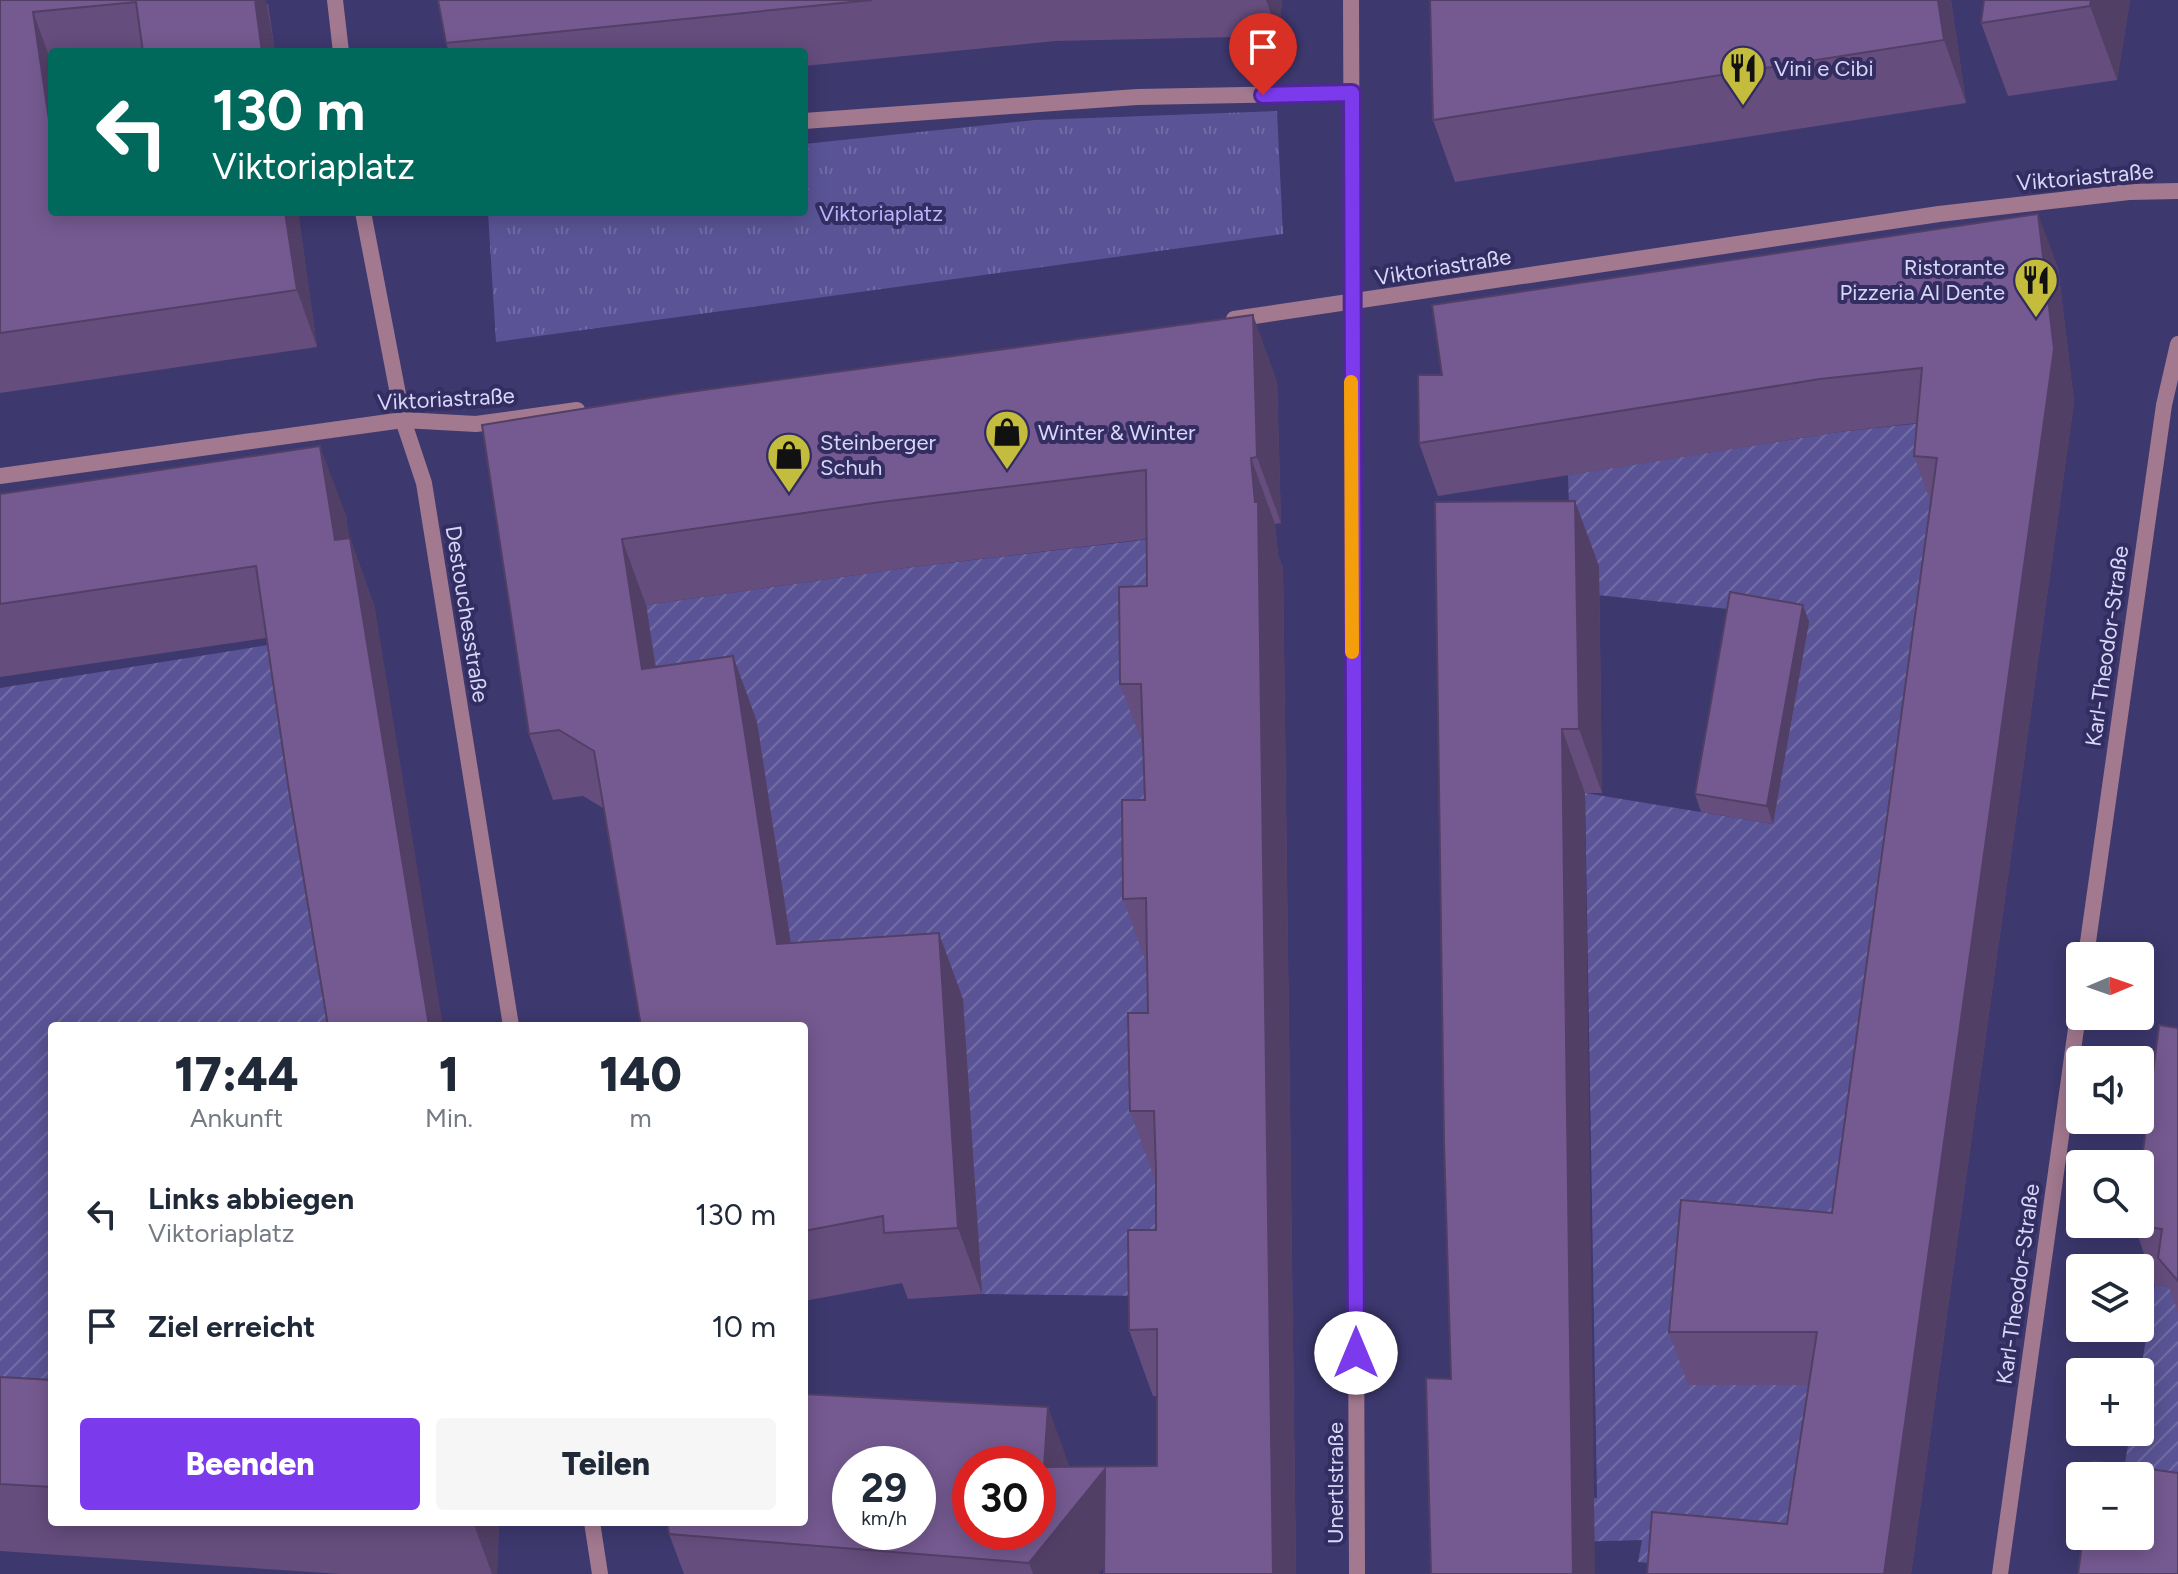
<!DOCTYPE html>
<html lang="de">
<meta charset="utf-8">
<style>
body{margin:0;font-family:Figtree,sans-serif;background:#f6f6f7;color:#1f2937;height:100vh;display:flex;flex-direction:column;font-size:30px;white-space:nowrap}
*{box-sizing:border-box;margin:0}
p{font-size:26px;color:#747a83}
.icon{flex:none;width:44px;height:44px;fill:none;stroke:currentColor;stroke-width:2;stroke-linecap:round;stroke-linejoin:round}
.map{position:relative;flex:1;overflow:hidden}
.side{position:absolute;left:48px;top:1022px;width:760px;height:504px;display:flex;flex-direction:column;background:#fff;border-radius:8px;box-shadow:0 4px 20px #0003}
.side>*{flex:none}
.hud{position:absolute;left:48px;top:48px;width:760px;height:168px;border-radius:8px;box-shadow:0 4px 20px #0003;background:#00695c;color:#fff;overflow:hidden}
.needle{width:52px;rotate:88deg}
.tools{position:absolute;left:2066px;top:942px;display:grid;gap:16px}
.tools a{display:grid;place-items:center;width:88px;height:88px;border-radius:8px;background:#fff;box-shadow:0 4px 20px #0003;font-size:40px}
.speed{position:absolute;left:832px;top:1446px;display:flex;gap:16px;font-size:40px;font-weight:700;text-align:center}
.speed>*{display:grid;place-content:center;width:104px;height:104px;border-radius:50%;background:#fff;box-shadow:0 4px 20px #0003;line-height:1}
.speed small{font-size:20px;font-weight:400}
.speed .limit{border:12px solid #d22;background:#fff;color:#111}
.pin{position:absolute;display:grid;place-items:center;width:68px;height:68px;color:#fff;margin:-82px -34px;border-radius:50% 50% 50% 0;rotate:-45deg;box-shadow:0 0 8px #0007}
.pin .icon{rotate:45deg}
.me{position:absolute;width:88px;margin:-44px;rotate:0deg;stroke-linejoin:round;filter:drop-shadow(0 0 6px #0008)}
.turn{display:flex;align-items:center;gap:28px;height:168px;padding:0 32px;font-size:36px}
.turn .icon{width:104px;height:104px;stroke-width:2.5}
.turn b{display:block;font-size:56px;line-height:68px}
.eta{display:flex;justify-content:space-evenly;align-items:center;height:136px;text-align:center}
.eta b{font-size:48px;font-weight:800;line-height:56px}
.action{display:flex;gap:16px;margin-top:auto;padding:16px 32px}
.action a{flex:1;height:92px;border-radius:8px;background:#7c3aed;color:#fff;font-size:32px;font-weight:800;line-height:92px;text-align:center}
.action a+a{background:#f6f6f7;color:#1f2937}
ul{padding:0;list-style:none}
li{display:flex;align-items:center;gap:24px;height:112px;padding:0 32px}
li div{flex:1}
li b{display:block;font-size:30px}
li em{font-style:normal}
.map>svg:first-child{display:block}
</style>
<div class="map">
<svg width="2178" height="1574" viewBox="0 0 2178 1574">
<defs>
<pattern id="grass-tufts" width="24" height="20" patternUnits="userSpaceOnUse" patternTransform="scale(2)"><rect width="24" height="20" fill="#5a5496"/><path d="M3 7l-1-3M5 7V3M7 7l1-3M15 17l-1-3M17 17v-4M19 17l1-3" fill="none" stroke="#716ca5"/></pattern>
<pattern id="garden-furrows" width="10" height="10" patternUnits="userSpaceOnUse" patternTransform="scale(2)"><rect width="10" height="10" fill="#5a5496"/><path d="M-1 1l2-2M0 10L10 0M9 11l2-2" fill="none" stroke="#716ca5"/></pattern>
</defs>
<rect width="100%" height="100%" fill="#3d386e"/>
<path fill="url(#grass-tufts)" d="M1277 111 1283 234 496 342 488 212H804V144L1035 120Z"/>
<path fill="url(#garden-furrows)" d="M1941 421 1838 1375 1776 1574 1638 1562 1642 1540 1570 1542 1569 1499 1597 1498 1585 793 1773 824 1737 610 1598 595 1571 566 1568 475 1839 432Z
M1169 537 1145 750 1154 1177H1178L1152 1296 982 1294 800 1002 666 735 646 605 905 568Z
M268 645 329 1026H52V1440L0 1436V688Z
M2155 1285 2178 1288V1530L2140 1476H2123L2130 1432H2140V1375Z"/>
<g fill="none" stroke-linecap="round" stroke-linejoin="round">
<path stroke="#a2798f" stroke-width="16" d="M335 0 341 52
M1351 0 1357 1574
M804 121 1137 97 1352 93
M363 212 403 420 424 483 511 1026
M1234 319 1939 214 2129 192 2178 191
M0 476 403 420 476 424 577 410
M2086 956 2164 405 2178 344
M592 1522 600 1574
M2000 1574 2080 1000"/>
</g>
<path fill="#654d7d" d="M0 0 268 4 275 52H52V212H298L317 347 0 393Z
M438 0H1282L1279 36 1055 41 804 66V52H449L446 43Z
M1951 0 1966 103 1455 182 1433 120Z
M2130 0 2117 80 2008 96 1981 23Z
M2058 267 2074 402 1911 1574H1647L1787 1524 1809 1385H1688L1669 1332 1832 1213 1931 503 1914 456 1917 423 1839 432 1438 496 1419 443 1442 375Z
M1277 381 1281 523 1275 524 1278 555 1283 568 1296 1574H1104V1566L1098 1574H684L669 1534 1070 1467 1157 1466V1396H1153L1129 1330 1156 1230V1177H1154L1130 1111 1148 1013 1147 965 1123 899 1145 800 1144 748 1120 684 1147 586V539L905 568 646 605 656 667 733 656 757 722 791 943 963 999 982 1294 908 1299 902 1283 804 1301V1026L603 808 583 796 553 800 529 734 482 425Z
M0 494 346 515 349 539 350 538 375 608 266 638 0 677Z
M1599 566 1602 793H1585L1451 1379 1444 1141Z
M1803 605 1809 622 1773 824 1701 812 1695 794Z
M2178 1028V1312L2169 1287 2155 1285 2134 1225Z
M0 1377 52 1380V1522H499L497 1574H341L0 1551Z"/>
<path fill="#523f66" d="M255 0H266L275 52H262Z
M1266 0H1282L1279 36Z
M1938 0H1951L1966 103 1944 40Z
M2091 0H2130L2117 80 2090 6Z
M33 12 52 64V140Z
M285 212H298L317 347 297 290Z
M2038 214 2058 267 2074 402 1911 1574H1884Z
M1253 315 1277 381 1281 523 1257 457Z
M320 446 346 515 360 610 335 540Z
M1251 458 1275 524 1278 555 1283 568 1296 1574H1273Z
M1575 501 1599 566 1602 793 1579 729Z
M350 538 375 608 443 1026H429Z
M622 539 646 605 666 735 642 669Z
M1803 605 1809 622 1773 824 1767 806Z
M733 656 757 722 801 1010 777 944Z
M1562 729 1585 793 1595 1574H1573Z
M939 933 963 999 982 1294 958 1228Z
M1048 1407 1072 1473 1105 1469 1129 1535 1098 1574H1033L1029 1563 1044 1467Z
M473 1522H499L497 1574H492Z"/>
<path fill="#755a91" stroke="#523f66" stroke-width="2" fill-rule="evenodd" d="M0 0H255L262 52H143L136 2 33 12 52 140V212H285L297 290 0 333Z
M438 0H872L446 43Z
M1430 0H1938L1944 40 1433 120Z
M1984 0H2091L2090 6 1981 23Z
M2038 214 2054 349 1884 1574H1647L1652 1512 1787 1524 1817 1332H1669L1681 1200 1832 1213 1937 458 1914 456 1922 368 1820 379 1419 443 1418 375H1442L1432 305Z
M1253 315 1257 457 1251 458 1255 502H1258L1273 1574H1104L1105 1469 1029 1563 669 1534 667 1522H804V1394L1048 1407 1044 1467 1157 1466V1329L1129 1330 1128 1230H1156V1170L1154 1111H1130L1128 1013H1148L1146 898 1123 899 1122 800H1145L1141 684H1120L1119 587 1147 586 1146 470 881 502 622 539 642 669 733 656 777 944 939 933 958 1228 884 1233 883 1216 804 1231V1026H641L594 751 559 730 529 734 482 425 675 394ZM850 1464H918V1532H850ZM970 1464H1038V1532H970Z
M320 446 335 540 350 538 429 1026H328L288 784 256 566 0 604V494Z
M1575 501 1579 729H1562L1573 1574H1431L1426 1378 1451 1379 1444 1141 1435 502Z
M1730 592 1803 605 1767 806 1695 794Z
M2159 1025 2178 1028V1281L2158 1258 2162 1229 2134 1225V1224H2140V1175Z
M0 1377 52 1380V1487L0 1484Z
M2093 1461 2178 1473V1574H2078L2083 1536H2140V1476H2091Z"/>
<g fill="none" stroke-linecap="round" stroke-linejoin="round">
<g stroke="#51269a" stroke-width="20">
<path id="route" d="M1263 95 1352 93 1356 1353"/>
</g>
<use href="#route" stroke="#7c3aed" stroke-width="14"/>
<path stroke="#f59e0b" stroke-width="14" d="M1351 382 1352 652"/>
</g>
<defs>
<g id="restaurant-pin" transform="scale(2.3)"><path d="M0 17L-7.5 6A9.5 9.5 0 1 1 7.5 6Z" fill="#c4bc3d" stroke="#332d62"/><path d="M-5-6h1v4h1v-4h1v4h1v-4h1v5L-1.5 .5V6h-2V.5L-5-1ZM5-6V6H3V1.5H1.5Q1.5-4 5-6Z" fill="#111"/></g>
<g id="shop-pin" transform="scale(2.3)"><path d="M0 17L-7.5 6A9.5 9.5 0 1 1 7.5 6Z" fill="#c4bc3d" stroke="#332d62"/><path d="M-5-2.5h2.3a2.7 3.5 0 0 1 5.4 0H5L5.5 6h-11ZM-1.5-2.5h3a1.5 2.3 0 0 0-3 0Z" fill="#111"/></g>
</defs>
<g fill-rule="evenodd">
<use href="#restaurant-pin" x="1743" y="68"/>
<use href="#restaurant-pin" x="2036" y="280"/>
<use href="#shop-pin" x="1007" y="432"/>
<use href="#shop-pin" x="789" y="455"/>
</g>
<g text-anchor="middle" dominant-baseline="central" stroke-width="8" stroke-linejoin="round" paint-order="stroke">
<g font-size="22" fill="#d7d7f8" stroke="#332d62" text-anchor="start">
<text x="1774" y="68">Vini e Cibi</text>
<text x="2005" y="267" text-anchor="end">Ristorante<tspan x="2005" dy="25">Pizzeria Al Dente</tspan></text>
<text x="1038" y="432">Winter &amp; Winter</text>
<text x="820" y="442">Steinberger<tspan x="820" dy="25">Schuh</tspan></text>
</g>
<g font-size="22" fill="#d7d7f8" stroke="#332d62">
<text transform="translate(2085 177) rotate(-5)">Viktoriastraße</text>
<text transform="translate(1443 267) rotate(-9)">Viktoriastraße</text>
<text transform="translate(446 399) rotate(-3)">Viktoriastraße</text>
<text transform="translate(467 614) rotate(81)">Destouchesstraße</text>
<text transform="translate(2107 646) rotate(-82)">Karl-Theodor-Straße</text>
<text transform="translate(2018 1284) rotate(-82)">Karl-Theodor-Straße</text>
<text transform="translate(1335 1483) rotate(-90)">Unertlstraße</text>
</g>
<g font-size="22" fill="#b9b6fc" stroke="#332d62">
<text x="881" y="213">Viktoriaplatz</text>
</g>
</g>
</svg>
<div class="tools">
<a><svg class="needle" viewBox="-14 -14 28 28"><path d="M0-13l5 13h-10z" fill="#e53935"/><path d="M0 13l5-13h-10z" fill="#747a83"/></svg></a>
<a><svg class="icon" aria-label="sound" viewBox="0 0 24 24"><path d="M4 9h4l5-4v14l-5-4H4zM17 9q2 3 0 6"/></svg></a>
<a><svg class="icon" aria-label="search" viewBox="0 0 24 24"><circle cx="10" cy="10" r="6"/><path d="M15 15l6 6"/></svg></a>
<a><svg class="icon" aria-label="layers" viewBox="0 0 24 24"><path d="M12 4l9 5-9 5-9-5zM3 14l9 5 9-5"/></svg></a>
<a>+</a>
<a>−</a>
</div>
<div class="speed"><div>29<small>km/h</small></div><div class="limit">30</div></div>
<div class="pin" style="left:1263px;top:95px;background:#d93025"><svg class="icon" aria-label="arrive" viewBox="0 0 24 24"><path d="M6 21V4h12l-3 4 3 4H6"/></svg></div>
<svg class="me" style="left:1356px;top:1353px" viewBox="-20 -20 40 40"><circle r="19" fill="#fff"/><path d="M0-13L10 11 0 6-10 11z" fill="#7c3aed"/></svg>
<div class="hud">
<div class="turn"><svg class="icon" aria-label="left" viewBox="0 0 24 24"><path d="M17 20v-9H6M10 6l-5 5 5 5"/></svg><div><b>130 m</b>Viktoriaplatz</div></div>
</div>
<section class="side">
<div class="eta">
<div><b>17:44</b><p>Ankunft</p></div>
<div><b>1</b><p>Min.</p></div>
<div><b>140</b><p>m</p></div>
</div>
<ul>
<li><svg class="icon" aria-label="left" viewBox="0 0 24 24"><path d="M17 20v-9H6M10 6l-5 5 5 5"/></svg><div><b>Links abbiegen</b><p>Viktoriaplatz</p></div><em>130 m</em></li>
<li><svg class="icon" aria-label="arrive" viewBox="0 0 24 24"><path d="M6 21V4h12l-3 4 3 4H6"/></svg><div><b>Ziel erreicht</b></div><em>10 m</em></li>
</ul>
<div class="action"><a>Beenden</a><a>Teilen</a></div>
</section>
</div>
